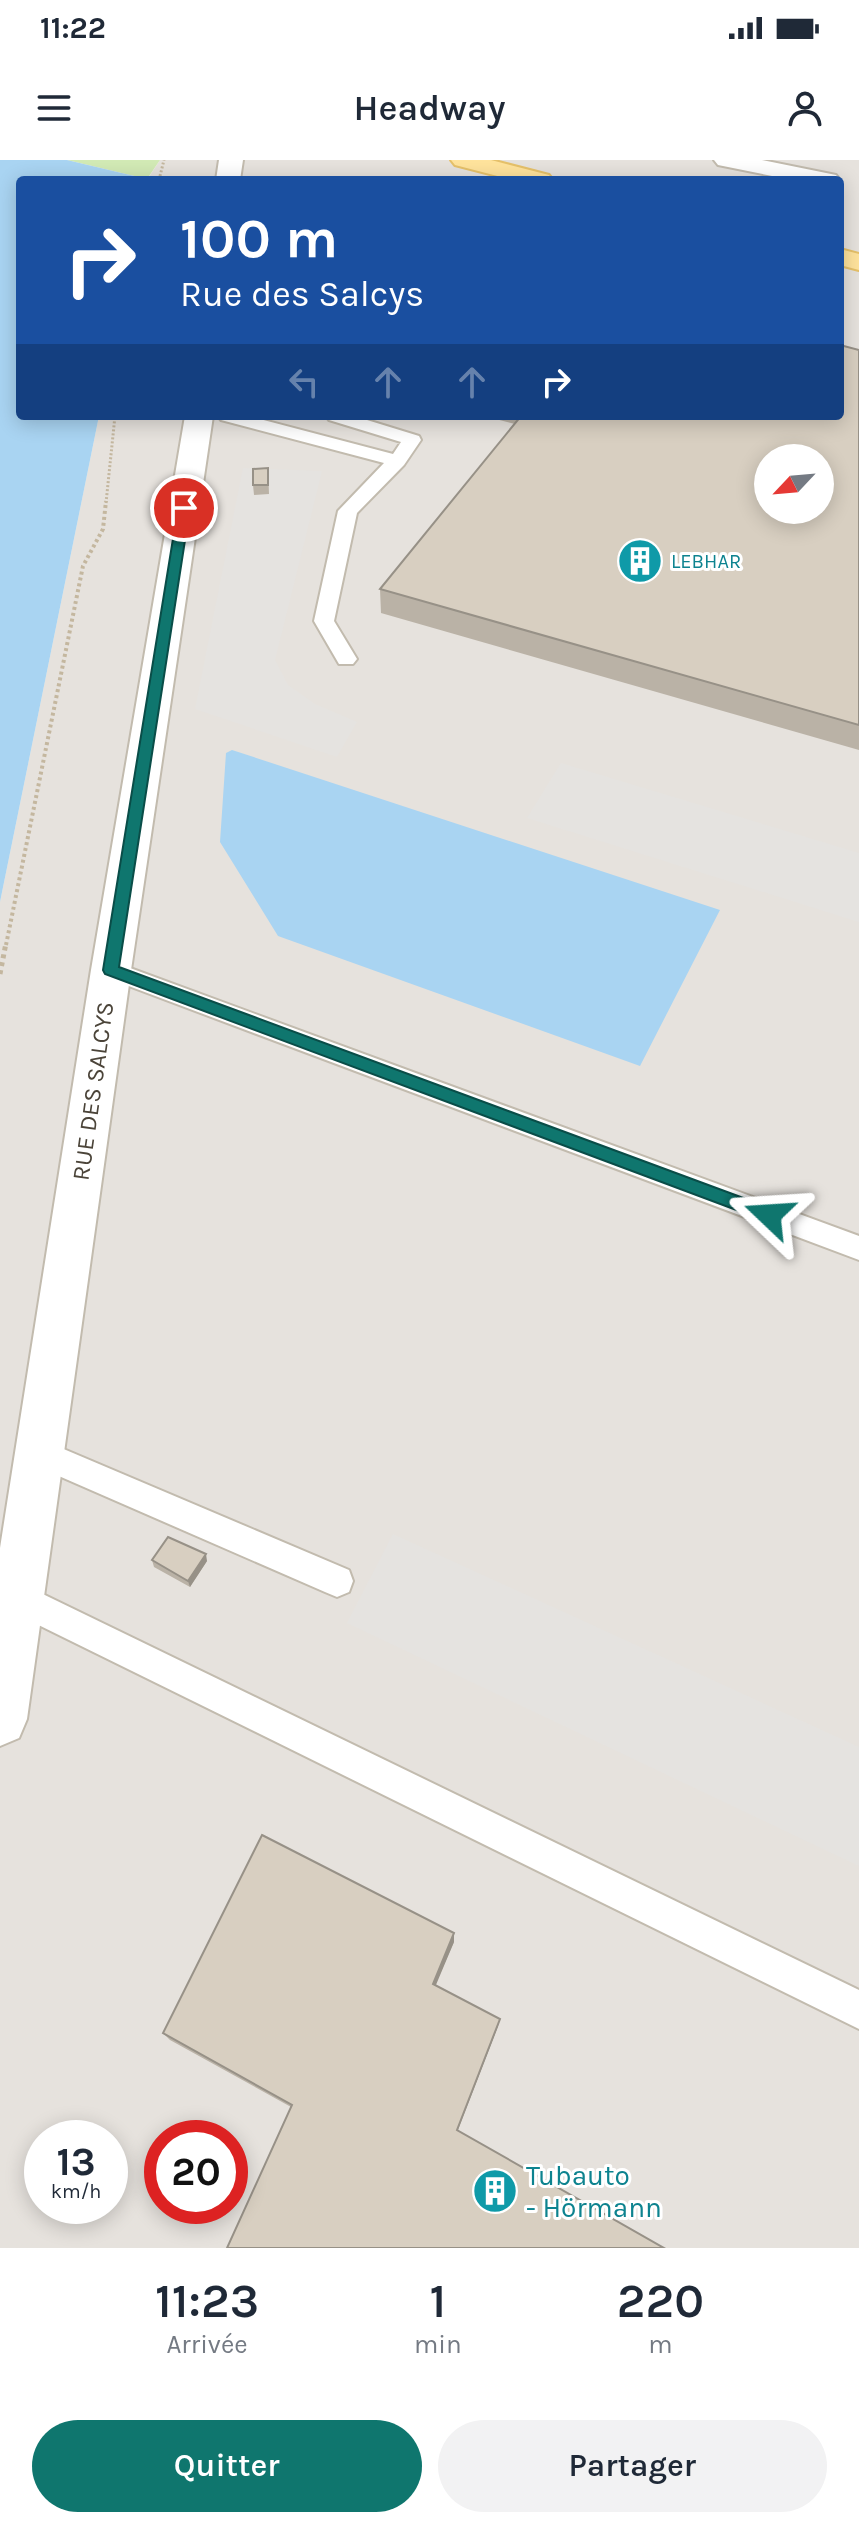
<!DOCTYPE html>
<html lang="fr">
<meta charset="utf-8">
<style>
body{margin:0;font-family:Karla,sans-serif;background:#f2f2f3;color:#1f2937;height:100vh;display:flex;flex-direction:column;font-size:30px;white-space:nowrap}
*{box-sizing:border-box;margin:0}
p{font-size:26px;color:#747a83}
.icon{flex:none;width:44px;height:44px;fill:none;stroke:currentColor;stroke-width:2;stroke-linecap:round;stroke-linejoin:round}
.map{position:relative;height:2088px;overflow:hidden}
.details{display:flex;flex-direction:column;background:#fff;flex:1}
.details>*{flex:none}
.top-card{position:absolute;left:16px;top:16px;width:828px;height:244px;border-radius:8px;box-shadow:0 4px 20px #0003;background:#1a4fa0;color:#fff;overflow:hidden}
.needle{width:52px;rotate:244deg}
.fabs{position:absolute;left:754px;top:284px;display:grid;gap:16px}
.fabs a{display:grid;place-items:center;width:80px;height:80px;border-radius:50%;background:#fff;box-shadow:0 4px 20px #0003;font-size:40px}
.speed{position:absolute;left:24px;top:1960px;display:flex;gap:16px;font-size:40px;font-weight:700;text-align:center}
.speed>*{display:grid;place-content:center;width:104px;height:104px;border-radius:50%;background:#fff;box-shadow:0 4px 20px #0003;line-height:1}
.speed small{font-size:20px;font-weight:400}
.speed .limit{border:12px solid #d22;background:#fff;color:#111}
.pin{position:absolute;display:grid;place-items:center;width:68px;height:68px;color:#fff;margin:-34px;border:4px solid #fff;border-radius:50%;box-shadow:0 2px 8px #0007}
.me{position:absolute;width:88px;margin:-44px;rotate:290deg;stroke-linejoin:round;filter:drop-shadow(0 0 6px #0008)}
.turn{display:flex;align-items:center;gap:28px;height:168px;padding:0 32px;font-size:36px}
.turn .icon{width:104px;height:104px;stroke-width:2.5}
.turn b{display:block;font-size:56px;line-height:68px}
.lanes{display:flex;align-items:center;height:76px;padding:0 32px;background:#0003;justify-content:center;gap:40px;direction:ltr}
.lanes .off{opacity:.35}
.eta{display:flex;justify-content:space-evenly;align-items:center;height:136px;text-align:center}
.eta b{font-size:48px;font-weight:600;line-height:56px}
.button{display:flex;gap:16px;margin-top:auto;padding:16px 32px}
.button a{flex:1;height:92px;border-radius:48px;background:#0f766e;color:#fff;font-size:32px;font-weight:600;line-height:92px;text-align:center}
.button a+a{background:#f2f2f3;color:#1f2937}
.status{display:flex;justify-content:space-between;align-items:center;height:56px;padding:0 40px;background:#fff;direction:ltr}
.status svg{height:22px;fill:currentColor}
header{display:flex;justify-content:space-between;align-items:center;height:104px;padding:0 32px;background:#fff;font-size:36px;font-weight:600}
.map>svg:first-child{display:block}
</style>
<div class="status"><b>11:22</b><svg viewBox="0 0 49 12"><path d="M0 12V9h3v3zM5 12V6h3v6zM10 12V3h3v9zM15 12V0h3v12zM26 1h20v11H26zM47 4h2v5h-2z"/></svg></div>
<header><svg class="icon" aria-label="menu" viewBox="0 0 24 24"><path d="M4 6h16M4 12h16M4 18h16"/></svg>Headway<svg class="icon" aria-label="person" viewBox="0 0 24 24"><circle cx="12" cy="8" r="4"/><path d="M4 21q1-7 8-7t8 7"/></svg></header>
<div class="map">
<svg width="859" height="2088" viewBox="0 0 859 2088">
<rect width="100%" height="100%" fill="#f6f3ec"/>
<path fill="#e6e2dd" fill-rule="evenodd" d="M160 0H859V2088H0V742L99 256H840V20H147ZM768 298H820V350H768ZM42 1978H110V2046H42ZM162 1978H230V2046H162Z"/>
<path fill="#d2eab5" d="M67 0H160L147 19Z"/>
<path fill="#e5e3e0" d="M243 308 322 311 275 500 288 525 315 544 357 562 337 597 195 549Z
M561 603 859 693V762L527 658Z
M393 1374 859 1587V1706L347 1463Z"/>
<path fill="#a9d4f2" d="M0 0H67L147 19 20 20V256H99L0 742Z
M232 590 720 750 640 906 278 776 220 682 226 593Z"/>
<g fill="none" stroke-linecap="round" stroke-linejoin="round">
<g stroke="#c2bbae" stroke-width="4">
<path id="service" d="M218 256H248L393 294 401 282 329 260 326 256H354L419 276 421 280 404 305 357 353 334 461 357 499 353 504H339L314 461 338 351 384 303 221 260Z
M111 801 859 1076V1100L102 816 98 810 102 804Z
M40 1279 349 1410 353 1421 349 1432 337 1437 325 1432 29 1303 24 1293 29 1283Z
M18 1422 859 1830V1869L6 1449 2 1438 6 1427Z"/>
</g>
<g stroke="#c2bbae" stroke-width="4">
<path id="minor" d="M219 0H243L240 20H216Z
M714 0H762L836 15 840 20H792L718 5Z
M185 256H213L131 810 27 1559 19 1578 0 1586V1388L91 810Z"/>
</g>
<g stroke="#e6c16a" stroke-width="4">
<path id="primary" d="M451 0H491L549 15 553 20H513L455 5Z
M840 89 859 94V110L840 105Z"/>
</g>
<path stroke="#c4b79f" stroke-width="3" stroke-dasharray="2 2" stroke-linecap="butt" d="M159 20 164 0
M106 343 115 256"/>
<path stroke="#c4b79f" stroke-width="4" stroke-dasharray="3 3" stroke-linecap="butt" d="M6 785 83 406 103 369 106 341"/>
<path stroke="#c4b79f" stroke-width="5" stroke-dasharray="4 4" stroke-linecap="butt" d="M0 814 6 783"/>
<use href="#service" fill="#fff" fill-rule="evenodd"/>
<use href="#minor" fill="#fff" fill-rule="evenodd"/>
<use href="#primary" fill="#ffe39c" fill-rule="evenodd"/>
</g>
<path fill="#bab2a6" d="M859 190V590L381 453 380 429 515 264 484 256H840Z
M268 308 269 334 254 335 253 325Z
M152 1400 207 1401 190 1427 154 1407Z
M454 1782 435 1825 498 1866 458 1970 291 1947 170 1880 163 1873Z"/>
<path fill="#979187" d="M206 1394 207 1401 190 1427 188 1421Z
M454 1773V1782L433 1832V1824Z
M500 1859 498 1866 456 1974 457 1970Z"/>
<path fill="#d8cfc1" stroke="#979187" stroke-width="2" fill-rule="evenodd" d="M840 185 859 190V565L380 429 521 256H840ZM768 298H820V350H768Z
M268 308V325H253V309Z
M168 1377 206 1394 188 1421 152 1400Z
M262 1675 454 1773 433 1824 500 1859 457 1970 664 2088H227L292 1945 163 1873Z"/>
<path fill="#0f766e" stroke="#0a4d48" stroke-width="2" d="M184 345 190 348 119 807 776 1050 778 1055 776 1060H763L105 814 103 810 178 348Z"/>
<defs>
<g id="building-disc" transform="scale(2.3)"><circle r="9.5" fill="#0f9aa8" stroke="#fff"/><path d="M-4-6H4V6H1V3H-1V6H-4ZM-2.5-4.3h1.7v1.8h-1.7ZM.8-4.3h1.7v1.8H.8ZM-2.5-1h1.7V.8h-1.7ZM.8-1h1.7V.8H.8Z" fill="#fff"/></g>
</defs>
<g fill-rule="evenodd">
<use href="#building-disc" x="640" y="401"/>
<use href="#building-disc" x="495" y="2031"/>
</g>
<g text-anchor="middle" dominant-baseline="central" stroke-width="6" stroke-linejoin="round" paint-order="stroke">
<g font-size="20" fill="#0d838f" stroke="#fff" text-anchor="start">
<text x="671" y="401">LEBHAR</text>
</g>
<g font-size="24" fill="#4b4439" stroke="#fff">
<text transform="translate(93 931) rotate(-82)">RUE DES SALCYS</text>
</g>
<g font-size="28" fill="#0d838f" stroke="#fff" text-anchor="start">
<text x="526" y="2015">Tubauto<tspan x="526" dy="32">- Hörmann</tspan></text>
</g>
</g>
</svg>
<div class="fabs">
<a><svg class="needle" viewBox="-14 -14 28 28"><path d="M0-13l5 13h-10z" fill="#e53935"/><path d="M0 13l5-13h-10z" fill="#747a83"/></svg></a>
</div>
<div class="speed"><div>13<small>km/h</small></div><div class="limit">20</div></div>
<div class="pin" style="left:184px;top:348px;background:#d93025"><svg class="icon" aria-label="arrive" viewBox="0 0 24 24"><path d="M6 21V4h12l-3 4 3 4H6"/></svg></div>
<svg class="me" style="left:769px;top:1055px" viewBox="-20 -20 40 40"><path d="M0-17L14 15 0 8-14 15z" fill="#0f766e" stroke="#fff" stroke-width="4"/></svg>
<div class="top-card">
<div class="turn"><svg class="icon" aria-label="right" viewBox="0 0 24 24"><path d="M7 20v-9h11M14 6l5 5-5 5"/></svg><div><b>100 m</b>Rue des Salcys</div></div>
<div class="lanes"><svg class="icon off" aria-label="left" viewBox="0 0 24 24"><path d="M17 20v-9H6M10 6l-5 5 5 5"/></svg><svg class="icon off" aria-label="ahead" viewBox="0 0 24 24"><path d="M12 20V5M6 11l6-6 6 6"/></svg><svg class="icon off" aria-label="ahead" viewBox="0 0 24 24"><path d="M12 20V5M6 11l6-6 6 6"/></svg><svg class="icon" aria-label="right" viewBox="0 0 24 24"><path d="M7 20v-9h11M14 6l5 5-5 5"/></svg></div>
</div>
</div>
<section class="details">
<div class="eta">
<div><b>11:23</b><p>Arrivée</p></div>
<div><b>1</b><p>min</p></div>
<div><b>220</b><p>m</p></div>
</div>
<div class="button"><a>Quitter</a><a>Partager</a></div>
</section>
